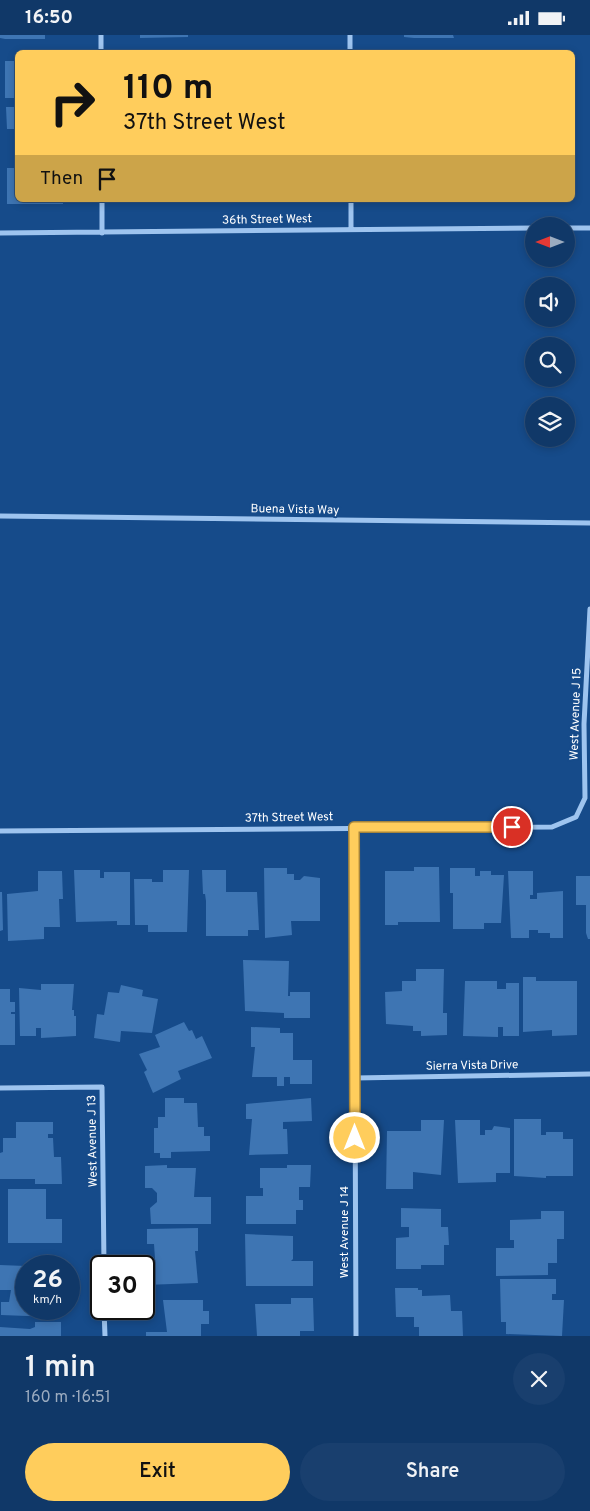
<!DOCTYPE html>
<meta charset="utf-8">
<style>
body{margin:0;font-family:Overpass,sans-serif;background:#193f6e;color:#f1f3f6;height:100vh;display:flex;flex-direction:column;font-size:19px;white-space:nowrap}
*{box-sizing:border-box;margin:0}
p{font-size:16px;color:#9cacc0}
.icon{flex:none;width:28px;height:28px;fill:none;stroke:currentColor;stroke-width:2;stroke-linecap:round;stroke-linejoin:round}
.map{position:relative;height:1301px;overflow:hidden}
.side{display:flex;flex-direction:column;background:#103868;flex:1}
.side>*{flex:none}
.guide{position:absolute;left:15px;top:15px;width:560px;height:152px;border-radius:8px;box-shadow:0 2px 8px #0003,0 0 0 1px #30527c;background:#ffcd5c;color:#111;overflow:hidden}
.needle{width:32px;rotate:270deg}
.buttons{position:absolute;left:525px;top:182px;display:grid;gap:10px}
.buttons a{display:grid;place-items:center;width:50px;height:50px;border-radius:50%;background:#103868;box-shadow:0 2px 8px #0003,0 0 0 1px #30527c;font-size:25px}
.speed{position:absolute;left:15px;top:1220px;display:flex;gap:10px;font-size:25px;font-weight:700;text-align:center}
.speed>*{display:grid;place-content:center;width:65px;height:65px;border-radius:50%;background:#103868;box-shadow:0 2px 8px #0003,0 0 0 1px #30527c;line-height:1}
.speed small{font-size:12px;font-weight:400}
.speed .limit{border:2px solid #111;border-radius:8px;background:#fff;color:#111}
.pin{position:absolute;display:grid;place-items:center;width:42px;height:42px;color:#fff;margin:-21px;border:2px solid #fff;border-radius:50%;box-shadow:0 1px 5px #0007}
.me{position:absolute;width:55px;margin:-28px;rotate:0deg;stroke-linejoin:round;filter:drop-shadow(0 0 4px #0008)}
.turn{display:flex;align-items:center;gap:18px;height:105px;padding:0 25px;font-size:22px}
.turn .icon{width:65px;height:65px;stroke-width:2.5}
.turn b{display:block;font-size:35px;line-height:42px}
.then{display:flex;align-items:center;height:48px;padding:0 25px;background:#0003;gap:10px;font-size:19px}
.round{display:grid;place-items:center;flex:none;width:52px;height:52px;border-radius:26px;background:#193f6e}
.headline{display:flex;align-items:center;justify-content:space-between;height:85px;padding:0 25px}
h1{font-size:30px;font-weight:600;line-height:38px}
.action{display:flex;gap:10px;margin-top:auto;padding:10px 25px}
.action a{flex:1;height:58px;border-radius:30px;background:#ffcd5c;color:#111;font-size:20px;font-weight:600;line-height:58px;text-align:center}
.action a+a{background:#193f6e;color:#f1f3f6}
.status{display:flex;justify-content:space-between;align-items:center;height:35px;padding:0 25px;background:#103868;direction:ltr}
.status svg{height:14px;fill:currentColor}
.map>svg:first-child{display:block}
</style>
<div class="status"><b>16:50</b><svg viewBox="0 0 49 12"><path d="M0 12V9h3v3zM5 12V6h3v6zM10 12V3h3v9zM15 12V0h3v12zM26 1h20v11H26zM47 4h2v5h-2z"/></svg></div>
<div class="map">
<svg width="590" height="1301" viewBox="0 0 590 1301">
<rect width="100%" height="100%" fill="#164b8a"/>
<path fill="#3e75b3" d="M0 0H45V4H5L0 3Z
M140 0H188V2L140 3Z
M404 0H453L454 3H414L404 2Z
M5 26H18V63H5Z
M6 72H18V110H15V94H7Z
M7 133H18V165H63V169H7Z
M145 165H200V167L145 168Z
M254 165H311V167H254Z
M414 832H439L440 887H398V890H385V836H414Z
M264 833H287V839H294V845H300L304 841 320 843V886H291L292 900 265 903Z
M450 833H475V841H480V836H491V840H504L501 888H484V894H453V858H450Z
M74 835H100V843H104V837H130V890H117V886L76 887Z
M163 835H189L187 897H148V890H135L134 844H152V847H163Z
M202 835H226V857H257L259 895H248V901H206V866L205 859H203Z
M38 836H62L63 864H59L60 892H44V904L8 906 7 859 38 856Z
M508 836H533V860H530V864H537V858L563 856V903H550V898H538V895H529V903H511Z
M576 841H590V904H588L586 898V870H576Z
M0 857H2L3 895 0 896Z
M243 925 289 926 288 961H290V957H310V983H284V978L245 976Z
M416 934H444L443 978H447V1000L421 1001V996H413V991L386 989 385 957 402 956V946H416Z
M523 942H536V946H577V1000L552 1001V995L523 997Z
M465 946H497V954H506V948H519V1001H503V992H498V1002L463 1001Z
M41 949H74L72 975H74V981H76V1001L41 1003V993H36V1001H20L19 953 41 955Z
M121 950 143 955 142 961 158 964 152 998 121 996 120 1007 94 1003 97 979 104 980 108 957 119 958Z
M0 954H10V967H15V977H11V979H15V1010H0Z
M184 987 189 996 192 995 196 1004 202 1001 212 1023 178 1036 181 1044 153 1058 144 1037 147 1035 139 1019 160 1012 155 1000Z
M251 992 280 993V998H293V1025H312V1049H290V1042H284V1051H277V1042H252L255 1012H251Z
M165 1063H184V1068H197L198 1092H204V1101H210V1116L171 1117V1123H160V1118H154V1093H158V1082H165Z
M311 1063 312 1086 283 1087V1094H287L288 1119 249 1120 252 1084H246V1069Z
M514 1084H541V1100H546V1097H563V1104H573V1141H546V1143L514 1141Z
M421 1085H444L441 1140 413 1137V1154H386L387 1096H421Z
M455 1085H480V1100H485V1095H492L494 1091 510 1093V1138H496V1147L458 1148Z
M16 1087H53V1099H48V1103H53L54 1122H61L62 1149H35V1144H0V1118L3 1117V1103H16Z
M167 1130V1133H196L194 1162H211V1189H151L150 1173 157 1167V1158L152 1153H145V1131Z
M287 1130H311L310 1152H299V1165H303V1175H296V1189H246V1161H263V1153H260V1133H287Z
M8 1154H46V1184H62V1208H8Z
M401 1173 441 1174V1192H448L449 1210H444V1230H421V1234H396V1203L409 1202V1192H401Z
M541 1176H564V1204H557V1228H548V1240L496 1241V1213H514V1205H510V1185L541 1184Z
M198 1193V1216H195L198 1248 145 1250V1224H155L154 1209H147V1194Z
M245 1199 293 1201V1224L291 1226H313V1251H246Z
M38 1224H61V1231H38Z
M0 1230 26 1231V1274H53V1282L1 1280V1267H9L11 1255H0Z
M500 1244H556V1259H552V1265H564L562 1301 506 1299V1287H501Z
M395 1253H418V1255H422V1261L450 1260 451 1276H462L463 1301H419V1292H414V1282H396Z
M291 1263H313L314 1296H300V1301H257L255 1269H291Z
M163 1265H203V1276H209V1289H201V1301H146V1297H167Z
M35 1287H61V1301H0V1292L30 1294 35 1292Z"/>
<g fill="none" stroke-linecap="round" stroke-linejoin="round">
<path stroke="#9ec4ef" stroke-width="5" d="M101 0V18
M350 0V18
M102 165V198
M351 165V194
M566 193H590
M0 198 534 193
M0 481 590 488
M354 792 356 1301
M0 796 552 792 576 782 585 763 584 689 590 574
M355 1043 590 1039
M0 1053 102 1052 104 1231
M104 1274 105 1301"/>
</g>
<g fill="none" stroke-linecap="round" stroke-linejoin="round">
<g stroke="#a6853c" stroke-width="12">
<path id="route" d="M355 1103 354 792H512"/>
</g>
<use href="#route" stroke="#ffcd5c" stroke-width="9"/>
</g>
<g text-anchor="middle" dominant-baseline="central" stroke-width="4" stroke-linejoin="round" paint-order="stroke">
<g font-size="12" fill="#fff" stroke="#164b8a">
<text transform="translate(267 185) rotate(-1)">36th Street West</text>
<text transform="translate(295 475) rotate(1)">Buena Vista Way</text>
<text transform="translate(576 679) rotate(-88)">West Avenue J 15</text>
<text transform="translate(289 783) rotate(-1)">37th Street West</text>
<text transform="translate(472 1031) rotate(-1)">Sierra Vista Drive</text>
<text transform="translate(93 1106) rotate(-91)">West Avenue J 13</text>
<text transform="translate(345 1197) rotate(-90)">West Avenue J 14</text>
</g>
</g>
</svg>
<div class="buttons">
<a><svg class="needle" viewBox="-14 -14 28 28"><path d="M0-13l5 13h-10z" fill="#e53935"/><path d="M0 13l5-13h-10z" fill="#9cacc0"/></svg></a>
<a><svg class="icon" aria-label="sound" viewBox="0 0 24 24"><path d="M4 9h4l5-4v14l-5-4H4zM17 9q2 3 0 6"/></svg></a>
<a><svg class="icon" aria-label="search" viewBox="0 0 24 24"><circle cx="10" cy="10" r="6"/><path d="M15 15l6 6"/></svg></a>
<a><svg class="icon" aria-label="layers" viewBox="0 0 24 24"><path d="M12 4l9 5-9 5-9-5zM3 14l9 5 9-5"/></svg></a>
</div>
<div class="speed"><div>26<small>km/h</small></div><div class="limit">30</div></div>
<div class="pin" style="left:512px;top:792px;background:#d93025"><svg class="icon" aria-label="arrive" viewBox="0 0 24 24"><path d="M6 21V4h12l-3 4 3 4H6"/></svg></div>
<svg class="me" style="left:355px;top:1103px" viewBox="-20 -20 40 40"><circle r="17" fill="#ffcd5c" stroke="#fff" stroke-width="3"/><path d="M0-11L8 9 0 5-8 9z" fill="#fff"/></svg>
<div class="guide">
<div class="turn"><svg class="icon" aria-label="right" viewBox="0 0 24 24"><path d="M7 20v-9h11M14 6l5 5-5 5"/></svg><div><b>110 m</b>37th Street West</div></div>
<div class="then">Then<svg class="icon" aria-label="arrive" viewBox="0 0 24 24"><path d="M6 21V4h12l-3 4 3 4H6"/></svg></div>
</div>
</div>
<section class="side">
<div class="headline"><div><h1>1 min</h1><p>160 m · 16:51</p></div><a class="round"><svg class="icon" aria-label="close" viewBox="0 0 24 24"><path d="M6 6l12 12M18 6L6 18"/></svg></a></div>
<div class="action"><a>Exit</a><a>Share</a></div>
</section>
